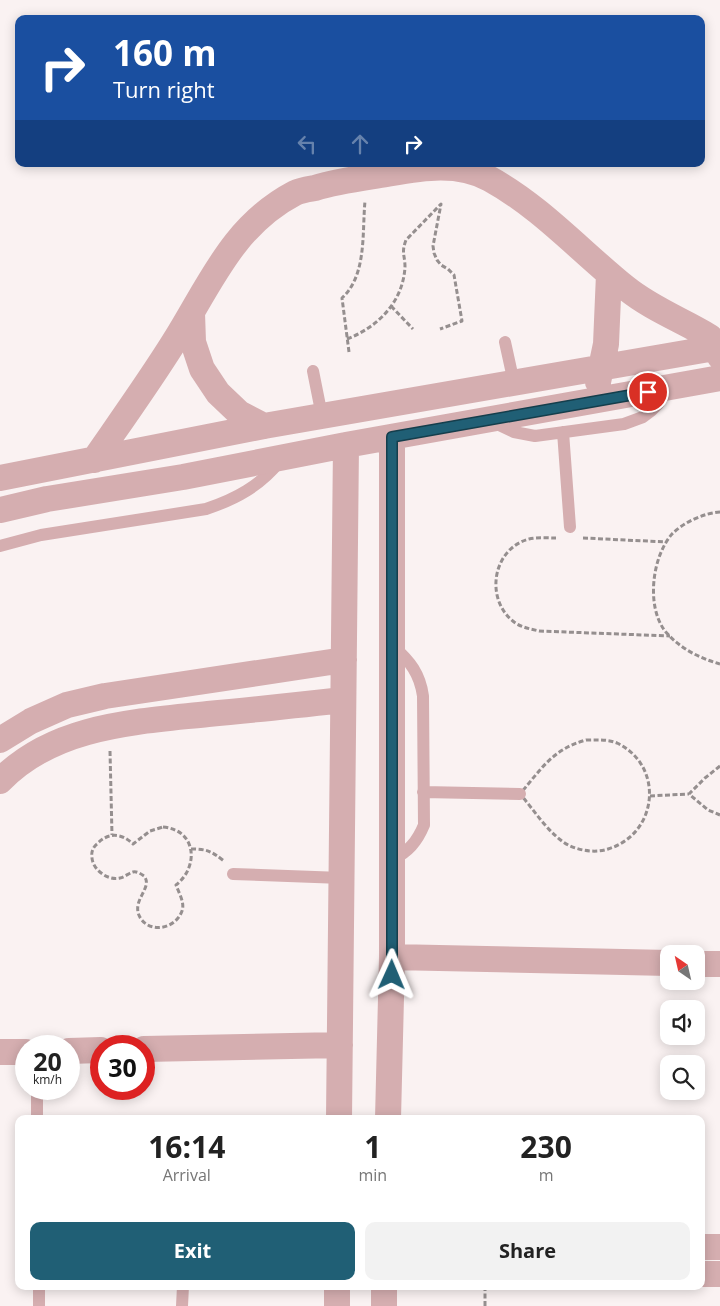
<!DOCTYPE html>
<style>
body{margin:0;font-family:"Open Sans",sans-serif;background:#f2f2f2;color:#222;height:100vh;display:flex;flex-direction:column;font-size:19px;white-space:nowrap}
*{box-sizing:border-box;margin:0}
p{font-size:16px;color:#767676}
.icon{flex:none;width:28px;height:28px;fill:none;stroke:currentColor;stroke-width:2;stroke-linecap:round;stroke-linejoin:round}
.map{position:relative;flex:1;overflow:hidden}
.panel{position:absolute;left:15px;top:1115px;width:690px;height:175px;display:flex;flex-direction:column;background:#fff;border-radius:10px;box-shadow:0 2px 12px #0003}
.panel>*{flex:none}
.hud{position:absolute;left:15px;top:15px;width:690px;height:152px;border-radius:10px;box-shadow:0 2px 12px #0003;background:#1a4fa0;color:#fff;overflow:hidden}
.needle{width:32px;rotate:326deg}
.fabs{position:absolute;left:660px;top:945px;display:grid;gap:10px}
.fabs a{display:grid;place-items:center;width:45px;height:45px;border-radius:10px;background:#fff;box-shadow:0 2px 12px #0003;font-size:25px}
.speed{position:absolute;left:15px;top:1035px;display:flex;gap:10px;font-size:25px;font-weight:700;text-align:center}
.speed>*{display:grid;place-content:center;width:65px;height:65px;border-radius:50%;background:#fff;box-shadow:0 2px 12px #0003;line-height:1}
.speed small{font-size:12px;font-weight:400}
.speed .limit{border:8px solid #d22;background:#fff;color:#111}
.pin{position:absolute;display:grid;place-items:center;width:42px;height:42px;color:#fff;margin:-21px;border:2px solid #fff;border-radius:50%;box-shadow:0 1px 5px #0007}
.me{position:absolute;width:55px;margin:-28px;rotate:1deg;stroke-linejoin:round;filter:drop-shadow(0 0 4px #0008)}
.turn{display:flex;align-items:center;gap:18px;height:105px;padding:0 15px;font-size:22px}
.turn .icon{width:65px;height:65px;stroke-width:2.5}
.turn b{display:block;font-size:35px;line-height:42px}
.lanes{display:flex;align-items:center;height:48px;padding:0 15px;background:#0003;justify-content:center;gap:25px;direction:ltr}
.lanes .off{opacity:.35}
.eta{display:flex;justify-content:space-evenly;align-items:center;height:85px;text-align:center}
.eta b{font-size:30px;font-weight:700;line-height:35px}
.action{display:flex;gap:10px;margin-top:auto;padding:10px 15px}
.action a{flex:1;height:58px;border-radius:10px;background:#205f75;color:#fff;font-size:20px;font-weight:700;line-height:58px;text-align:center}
.action a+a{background:#f2f2f2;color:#222}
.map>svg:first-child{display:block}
</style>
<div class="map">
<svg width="720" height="1306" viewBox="0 0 720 1306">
<rect width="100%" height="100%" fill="#faf2f2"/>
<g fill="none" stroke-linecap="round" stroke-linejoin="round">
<path stroke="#958f8f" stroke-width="3" stroke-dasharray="5 2.5" stroke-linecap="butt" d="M391 306 413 329
M347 339C378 327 403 302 405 267 405 255 401 253 406 240L441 204 433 246 434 253 437 260 441 265 448 269 454 275 462 321 440 329
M349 352 342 298C367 275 362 233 365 201
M720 512C704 513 684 522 672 534 652 557 646 606 665 631 679 648 699 658 720 664
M556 538C548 538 538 537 529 539 491 549 484 603 517 624 524 628 531 629 539 631L670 636
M583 538 667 542
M586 740C597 740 607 739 617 743 665 766 658 834 608 849 596 853 582 851 570 846 550 836 535 811 520 794 542 768 553 749 586 740Z
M110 751 112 835
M720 766 705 778 689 794 708 810 720 815
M650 796 689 794
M163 827C197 830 199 867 176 885 179 893 185 903 182 911 176 928 152 934 141 919 129 901 154 888 144 876 141 874 137 871 133 872 129 873 125 877 120 878 108 881 93 870 92 858 91 852 93 847 97 844 108 832 122 833 133 844L150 831Z
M191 849C207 849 211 851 224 861
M485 1306V1286"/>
<path stroke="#d5aeb0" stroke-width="12" d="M505 342 514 383
M313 371 322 416
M493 422 514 432 535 436 624 424 643 417 651 411 658 404 666 388
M563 432 570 527
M0 546 41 535 206 509C236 499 260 486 280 461
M423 792 520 794
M392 860C408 852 417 842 424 825L423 696C420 674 410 661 394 647
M233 874 342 878
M37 1089V1119
M39 1286V1306
M182 1306 183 1286"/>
<path stroke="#d5aeb0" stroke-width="26" d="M192 313 193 342 202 369 218 393 239 413 264 426
M598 382 606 344 609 274
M94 460C121 421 149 382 174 342 210 285 232 226 295 193 301 190 309 189 315 188 338 181 363 178 387 174 421 168 457 161 490 179 541 207 581 252 626 288 652 309 682 320 710 337L717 348 720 357
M0 478 264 426 720 347
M0 510 47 499 183 477 346 445 720 378
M0 740 31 721 67 705 105 696 344 660
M0 781C54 725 135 722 208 714 253 710 298 705 343 700
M392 957 669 963
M696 964H720
M144 1049 340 1045
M69 1051 101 1050
M0 1052H26
M339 1119 346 445
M388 1119 392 957V437
M701 1247H720
M701 1274H720
M337 1306V1286
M384 1306V1286"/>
</g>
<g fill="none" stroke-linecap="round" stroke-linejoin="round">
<g stroke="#153e4c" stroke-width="12">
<path id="route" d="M392 975V437L648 392"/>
</g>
<use href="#route" stroke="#205f75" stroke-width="9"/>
</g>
</svg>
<div class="fabs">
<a><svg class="needle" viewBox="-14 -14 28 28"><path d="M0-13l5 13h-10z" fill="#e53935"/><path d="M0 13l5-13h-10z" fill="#767676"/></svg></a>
<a><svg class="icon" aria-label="sound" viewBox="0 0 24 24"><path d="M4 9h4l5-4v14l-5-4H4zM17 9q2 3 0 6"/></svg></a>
<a><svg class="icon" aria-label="search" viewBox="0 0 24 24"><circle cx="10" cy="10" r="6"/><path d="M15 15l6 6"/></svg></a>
</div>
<div class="speed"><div>20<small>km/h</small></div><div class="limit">30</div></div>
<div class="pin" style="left:648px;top:392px;background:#d93025"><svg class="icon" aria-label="arrive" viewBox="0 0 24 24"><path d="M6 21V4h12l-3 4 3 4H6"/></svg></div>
<svg class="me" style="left:392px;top:975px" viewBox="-20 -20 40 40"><path d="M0-17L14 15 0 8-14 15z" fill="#205f75" stroke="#fff" stroke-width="4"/></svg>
<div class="hud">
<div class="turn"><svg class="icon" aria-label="right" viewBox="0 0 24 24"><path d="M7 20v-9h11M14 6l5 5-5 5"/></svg><div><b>160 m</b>Turn right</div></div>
<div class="lanes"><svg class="icon off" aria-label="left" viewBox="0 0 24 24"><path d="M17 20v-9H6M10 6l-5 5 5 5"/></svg><svg class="icon off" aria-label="ahead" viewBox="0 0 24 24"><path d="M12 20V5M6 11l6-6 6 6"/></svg><svg class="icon" aria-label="right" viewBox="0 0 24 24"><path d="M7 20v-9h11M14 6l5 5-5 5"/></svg></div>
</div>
<section class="panel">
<div class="eta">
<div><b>16:14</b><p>Arrival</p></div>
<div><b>1</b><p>min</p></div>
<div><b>230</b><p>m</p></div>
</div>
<div class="action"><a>Exit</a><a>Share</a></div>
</section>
</div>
